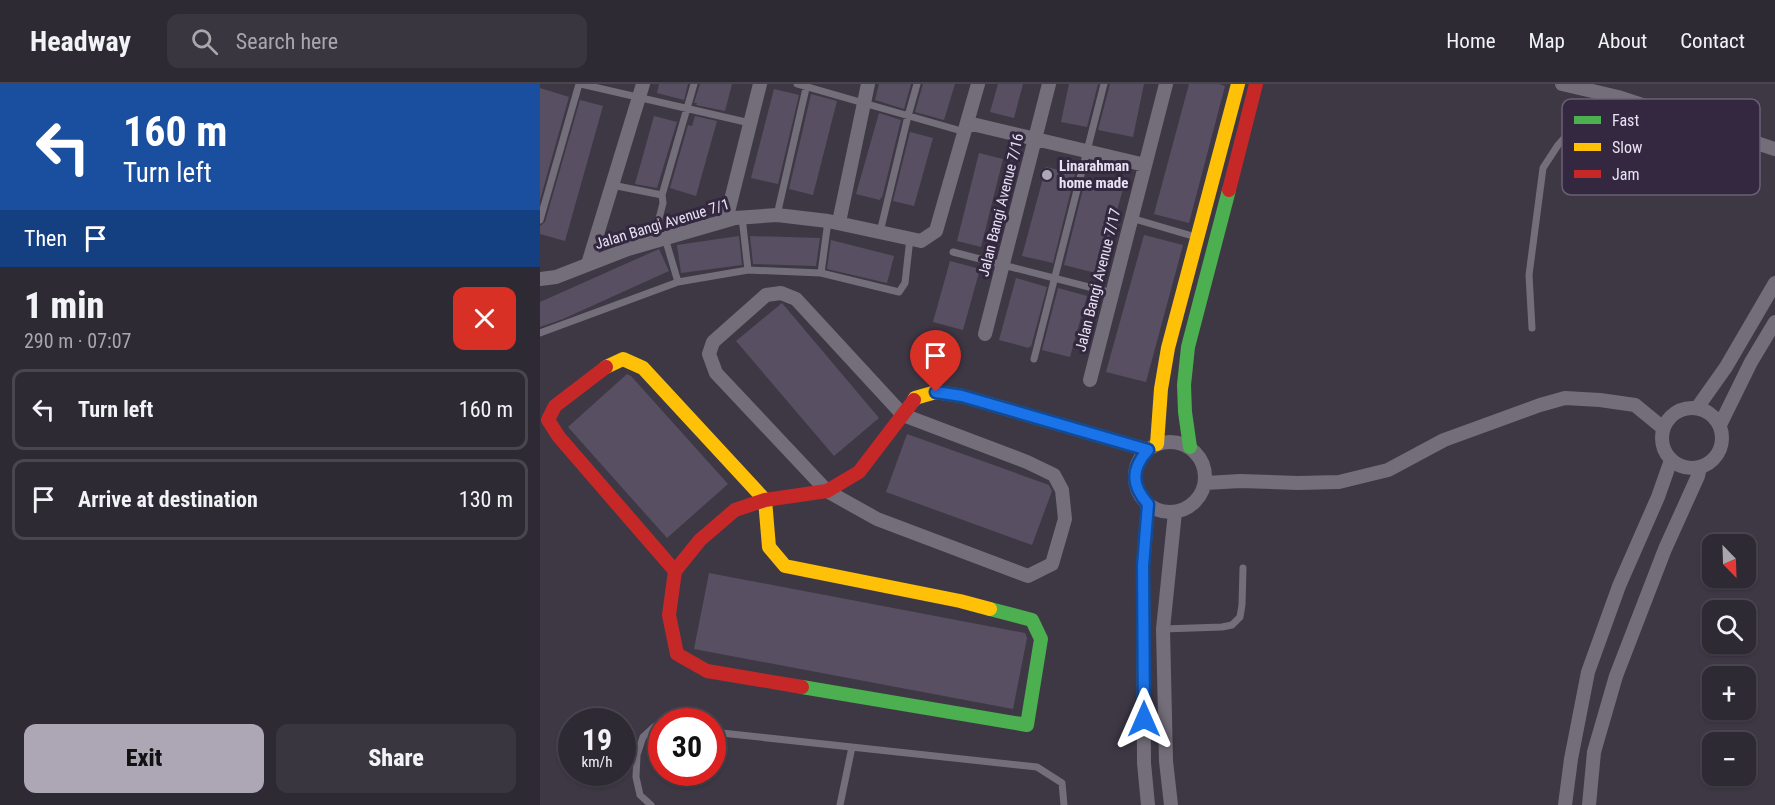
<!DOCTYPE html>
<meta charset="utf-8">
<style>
body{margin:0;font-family:"Roboto Condensed",sans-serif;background:#3a3640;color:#f1f3f6;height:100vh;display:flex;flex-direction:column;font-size:22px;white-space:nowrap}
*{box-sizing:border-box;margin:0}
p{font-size:20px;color:#a7a7ac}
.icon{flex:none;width:33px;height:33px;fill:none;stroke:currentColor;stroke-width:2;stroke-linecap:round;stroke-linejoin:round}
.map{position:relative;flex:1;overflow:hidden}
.details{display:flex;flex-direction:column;background:#2e2a34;width:540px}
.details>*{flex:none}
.top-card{background:#1a4fa0;color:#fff;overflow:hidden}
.needle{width:39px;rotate:157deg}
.tools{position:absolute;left:1162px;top:450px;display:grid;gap:12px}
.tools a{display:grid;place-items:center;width:54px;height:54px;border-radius:12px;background:#2e2a34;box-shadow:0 2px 4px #0004,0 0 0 2px #49464f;font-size:30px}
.speed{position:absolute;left:18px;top:624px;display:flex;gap:12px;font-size:30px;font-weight:700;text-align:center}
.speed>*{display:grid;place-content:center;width:78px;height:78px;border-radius:50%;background:#2e2a34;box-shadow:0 2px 4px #0004,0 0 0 2px #49464f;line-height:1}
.speed small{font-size:15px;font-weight:400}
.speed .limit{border:9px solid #d22;background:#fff;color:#111}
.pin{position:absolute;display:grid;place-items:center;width:51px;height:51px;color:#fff;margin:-62px -26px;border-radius:50% 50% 50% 0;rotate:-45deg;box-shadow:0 0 6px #0007}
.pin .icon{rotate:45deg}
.me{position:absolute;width:66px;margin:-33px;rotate:0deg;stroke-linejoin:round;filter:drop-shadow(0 0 4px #0008)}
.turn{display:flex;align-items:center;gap:21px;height:126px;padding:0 24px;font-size:27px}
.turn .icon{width:78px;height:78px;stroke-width:2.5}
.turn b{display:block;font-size:42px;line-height:51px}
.then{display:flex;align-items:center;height:57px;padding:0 24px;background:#0003;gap:12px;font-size:22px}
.round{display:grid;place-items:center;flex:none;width:63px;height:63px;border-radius:12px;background:#3a3640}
.head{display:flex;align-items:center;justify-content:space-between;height:102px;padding:0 24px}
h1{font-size:36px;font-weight:800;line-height:45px}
.action{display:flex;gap:12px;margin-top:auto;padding:12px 24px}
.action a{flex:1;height:69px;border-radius:12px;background:#aca6b5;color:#111;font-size:24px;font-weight:800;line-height:69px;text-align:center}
.action a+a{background:#3a3640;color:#f1f3f6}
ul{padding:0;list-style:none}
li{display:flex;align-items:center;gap:18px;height:81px;margin:0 12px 9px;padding:0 12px;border:3px solid #49464f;border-radius:12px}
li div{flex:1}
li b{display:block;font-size:22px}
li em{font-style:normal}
header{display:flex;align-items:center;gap:36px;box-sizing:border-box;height:84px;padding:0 30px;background:#2e2a34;border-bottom:2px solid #49464f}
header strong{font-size:28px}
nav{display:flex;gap:33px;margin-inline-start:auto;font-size:21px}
.search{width:420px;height:54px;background:#3a3640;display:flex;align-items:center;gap:15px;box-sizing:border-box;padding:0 21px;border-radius:12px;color:#a7a7ac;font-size:22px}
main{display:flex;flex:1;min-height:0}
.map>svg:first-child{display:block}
</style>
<header>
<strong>Headway</strong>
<div class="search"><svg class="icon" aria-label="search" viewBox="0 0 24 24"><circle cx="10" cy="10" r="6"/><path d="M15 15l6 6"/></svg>Search here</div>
<nav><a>Home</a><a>Map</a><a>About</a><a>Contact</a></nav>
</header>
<main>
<section class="details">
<div class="top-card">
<div class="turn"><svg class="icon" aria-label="left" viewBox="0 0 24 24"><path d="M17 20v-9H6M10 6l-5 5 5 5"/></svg><div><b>160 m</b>Turn left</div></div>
<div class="then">Then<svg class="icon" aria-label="arrive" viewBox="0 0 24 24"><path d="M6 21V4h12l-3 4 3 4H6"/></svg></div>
</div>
<div class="head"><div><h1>1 min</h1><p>290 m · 07:07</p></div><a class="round" style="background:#d93025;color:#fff"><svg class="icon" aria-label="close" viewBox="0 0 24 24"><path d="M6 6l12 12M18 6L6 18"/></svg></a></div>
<ul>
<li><svg class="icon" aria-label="left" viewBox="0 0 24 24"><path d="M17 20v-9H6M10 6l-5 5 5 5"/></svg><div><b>Turn left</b></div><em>160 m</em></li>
<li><svg class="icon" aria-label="arrive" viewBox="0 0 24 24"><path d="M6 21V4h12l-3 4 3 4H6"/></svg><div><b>Arrive at destination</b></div><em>130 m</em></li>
</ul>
<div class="action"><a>Exit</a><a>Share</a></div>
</section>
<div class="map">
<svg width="1235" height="721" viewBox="0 0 1235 721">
<rect width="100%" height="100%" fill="#3e3845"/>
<path fill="#584f63" d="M119 0H148L144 16 117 9Z
M160 0H192L185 27 156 21 157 19H154Z
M339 0H371L364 25 335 16Z
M383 0H415L404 36 375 28Z
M458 0H483L474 34 450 28Z
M529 0H558L547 43 521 38Z
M570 0H604L593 53 558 46Z
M649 0H679L685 2 649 139 614 130Z
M0 4 29 13 0 116Z
M234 5 259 11 238 100 211 94Z
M271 10 297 17 273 111 249 105Z
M40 16 63 22 25 157 0 150V142L5 138Z
M339 29 361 36 342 114 341 113 340 116 316 110Z
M114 32 137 38 117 104 95 100Z
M155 32 177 37 156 112 130 104 148 41 152 42Z
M370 48 393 54 374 122 353 117Z
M439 69 463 75 441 163 417 157Z
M506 83 535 90 513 179 482 172Z
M546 93 584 101 560 190 524 181Z
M604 151 643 161 606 298 566 288Z
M199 152 202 181 141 189 137 161Z
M210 152 280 154 276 182 213 180Z
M291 156 354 172 347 199 287 185Z
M119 165 129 187 23 235 0 243V218Z
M410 177 440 185 423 246 393 238Z
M476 194 507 203 491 263 489 262V264L459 256Z
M518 204 547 212 530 273 502 266Z
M242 219 339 334 294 372 196 257Z
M87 290 91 292 188 400 127 454 28 343Z
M367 350 509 401 512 407 492 461 346 408Z
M169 489 485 549 487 554 473 625 154 565Z"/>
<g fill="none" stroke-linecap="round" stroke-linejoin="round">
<path stroke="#746e7b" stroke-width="7" d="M41 0 210 39
M257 0 425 48
M72 101 122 111 123 119 113 158
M122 111 154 0
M237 131 267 0
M202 133 208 186
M591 134 649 151
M0 136 39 0
M340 148 368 32 377 0
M125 154 138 198
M413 168 572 209
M281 189 288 137
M992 244 989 191 1003 84 1018 61 1033 44 1076 14
M0 249 138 198 208 186 281 189 359 208 365 199 370 154
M494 275 564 0
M623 545 682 543 692 541 700 533 702 521 703 484
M172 648 497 683 522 699 524 721
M111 721 100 711 96 693 97 671 103 653 115 642H122
M300 721 312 663"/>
<path stroke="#746e7b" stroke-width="14" d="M1022 0 1078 13 1235 65
M428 39 605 81
M186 136 220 0
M299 138 328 0
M48 180 103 0
M0 195 16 193 88 165 195 134 237 131 288 137 381 157 396 147 438 0
M241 209 256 215 363 331 487 378 514 391 522 406 525 435 512 480 488 492 337 435 287 407 176 289 169 270 173 258 226 211Z
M445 250 509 0
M550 296 626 0
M1122 354a30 30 0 1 1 60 0a30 30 0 1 1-60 0Z
M1157 324 1186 283 1235 199
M1180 341 1211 278 1235 238
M595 393a35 35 0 1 1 70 0a35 35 0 1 1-70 0Z
M666 399 700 397 758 399 799 398 848 386 904 356 1000 321 1025 314 1060 316 1095 321 1123 344
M608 420 603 482 604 679 608 721
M631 721 626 677 623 545 635 428
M1025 721 1031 675 1048 588 1079 502 1118 413 1131 376
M1049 721 1054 668 1076 592 1125 465 1158 392 1160 383"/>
<path stroke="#4caf50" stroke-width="14" d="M650 363 645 328 644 301 648 263 689 106
M262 603 487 641 501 555 492 536 450 525"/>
<path stroke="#ffc107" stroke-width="14" d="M66 283 83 275 103 284 225 416 229 463 245 482 420 517 450 525
M374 316 375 314 396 308 422 312 608 366
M617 360 621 305 628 264 698 0"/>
<path stroke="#c62828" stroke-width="14" d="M689 106 716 0
M66 283 15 322 8 336 19 353 135 487
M262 603 167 587 137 570 129 531 135 487 160 456 195 426 225 416 287 407 319 388 374 316"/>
</g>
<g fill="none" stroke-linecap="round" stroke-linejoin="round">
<g stroke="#114b97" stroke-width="15">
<path id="route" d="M396 308 422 312 608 366C591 385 591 401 608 420L603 482 604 635"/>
</g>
<use href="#route" stroke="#1a73e8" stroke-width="10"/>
</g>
<circle fill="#aca6b5" stroke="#332840" stroke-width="2" cx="507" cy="91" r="6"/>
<g text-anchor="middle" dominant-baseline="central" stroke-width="6" stroke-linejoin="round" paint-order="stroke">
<g font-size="15" font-weight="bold" fill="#e8e2f2" stroke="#332840" text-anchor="start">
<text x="519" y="82">Linarahman<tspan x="519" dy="17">home made</tspan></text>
</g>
<g font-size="15" fill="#e8e2f2" stroke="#332840">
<text transform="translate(461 121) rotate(-76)">Jalan Bangi Avenue 7/16</text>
<text transform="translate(122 140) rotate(-17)">Jalan Bangi Avenue 7/1</text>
<text transform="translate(558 196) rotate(-76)">Jalan Bangi Avenue 7/17</text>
</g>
</g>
<rect x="1022" y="15" width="198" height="96" rx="9" fill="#332840" stroke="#696075" stroke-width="1.5"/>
<rect x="1034" y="32" width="27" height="8" fill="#4caf50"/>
<rect x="1034" y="59" width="27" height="8" fill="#ffc107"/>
<rect x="1034" y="86" width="27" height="8" fill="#c62828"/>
<g font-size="16" fill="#e8e2f2">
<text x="1072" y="42">Fast</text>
<text x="1072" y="69">Slow</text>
<text x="1072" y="96">Jam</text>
</g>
</svg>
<div class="tools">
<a><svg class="needle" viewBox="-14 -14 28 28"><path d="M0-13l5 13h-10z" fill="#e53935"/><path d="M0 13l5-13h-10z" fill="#a7a7ac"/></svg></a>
<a><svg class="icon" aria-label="search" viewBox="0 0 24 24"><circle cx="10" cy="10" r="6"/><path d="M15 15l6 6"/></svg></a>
<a>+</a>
<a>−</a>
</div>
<div class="speed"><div>19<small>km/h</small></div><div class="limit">30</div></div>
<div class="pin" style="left:396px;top:308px;background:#d93025"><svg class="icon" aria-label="arrive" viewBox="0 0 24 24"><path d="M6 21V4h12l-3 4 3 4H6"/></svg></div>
<svg class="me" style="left:604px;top:635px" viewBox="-20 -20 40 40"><path d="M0-17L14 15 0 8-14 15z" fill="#1a73e8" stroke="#fff" stroke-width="4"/></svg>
</div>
</main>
